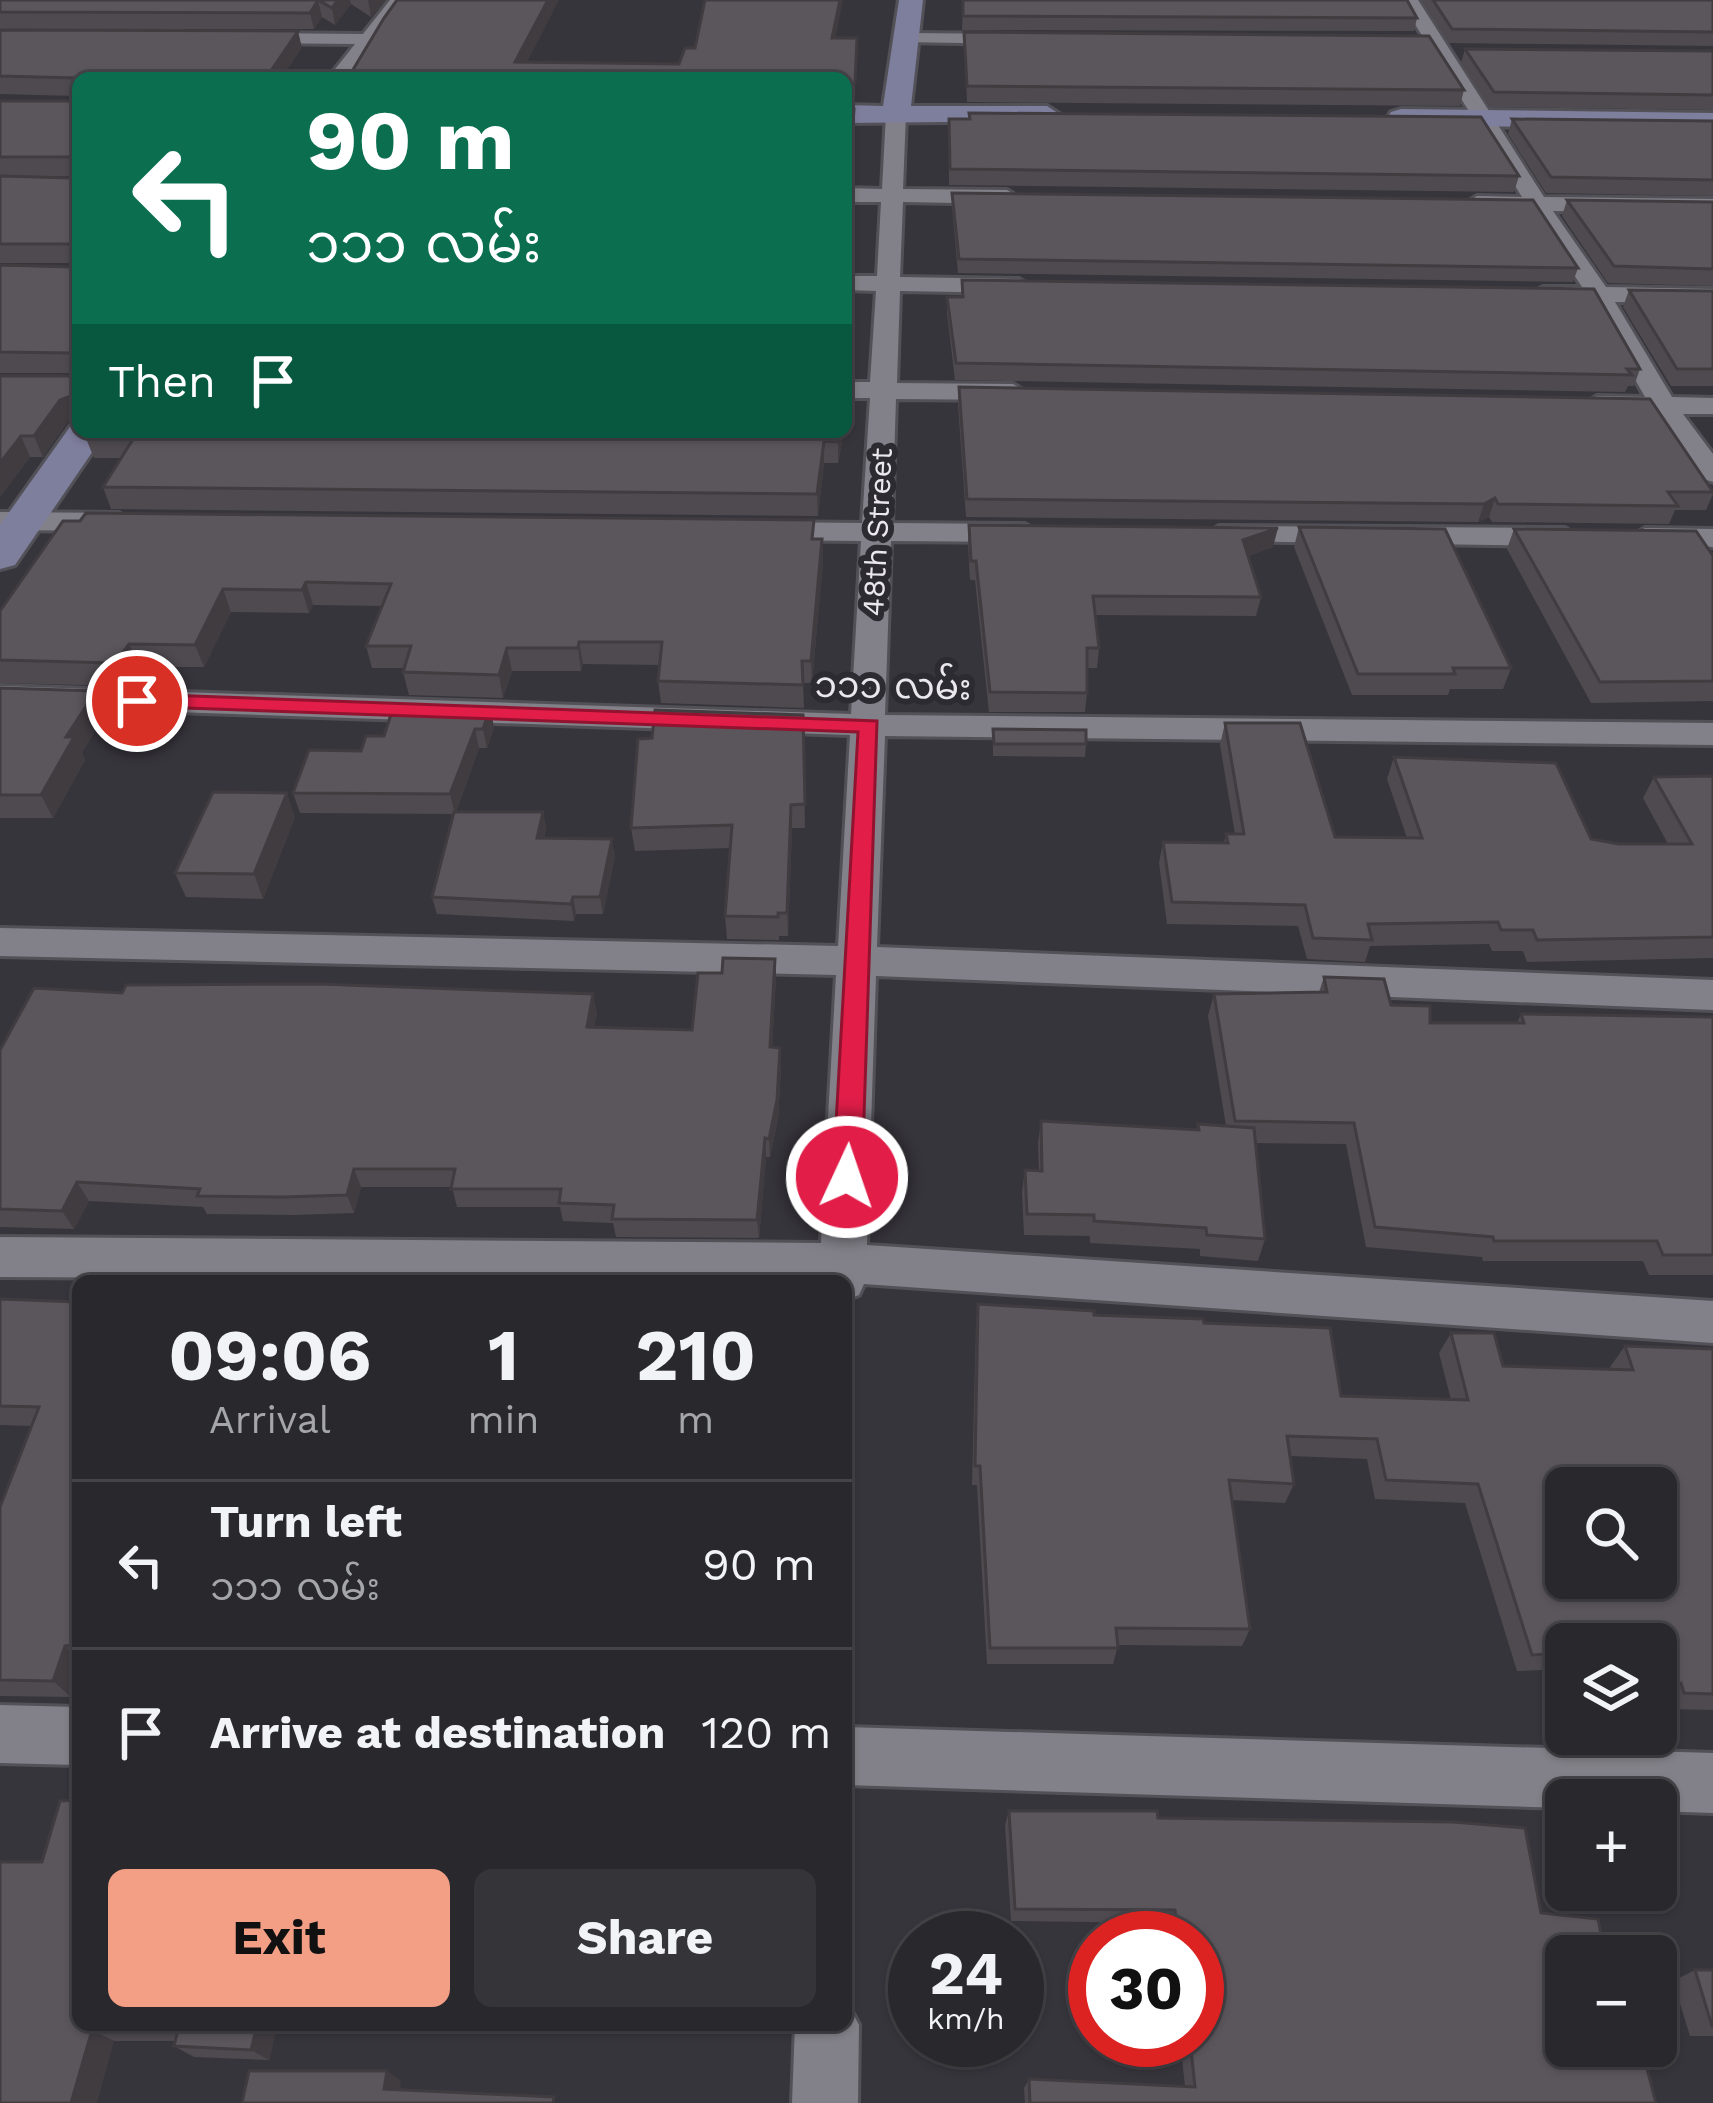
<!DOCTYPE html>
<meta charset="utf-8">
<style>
body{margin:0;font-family:"Work Sans","Noto Sans Myanmar",sans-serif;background:#353439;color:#f1f3f6;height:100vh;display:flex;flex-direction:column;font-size:45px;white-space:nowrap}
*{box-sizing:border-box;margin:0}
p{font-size:39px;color:#a5a6aa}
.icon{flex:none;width:66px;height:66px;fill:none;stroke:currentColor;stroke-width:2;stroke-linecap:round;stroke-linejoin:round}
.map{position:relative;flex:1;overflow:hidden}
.sheet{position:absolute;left:72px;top:1275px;width:780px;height:756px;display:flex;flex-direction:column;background:#29282d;border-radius:18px;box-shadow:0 3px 9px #0004,0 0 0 3px #454449}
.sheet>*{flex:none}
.top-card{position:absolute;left:72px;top:72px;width:780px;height:366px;border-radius:18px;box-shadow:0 3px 9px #0004,0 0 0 3px #454449;background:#0b6e4f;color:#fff;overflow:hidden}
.controls{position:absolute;left:1545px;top:1467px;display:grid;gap:24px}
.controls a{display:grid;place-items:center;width:132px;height:132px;border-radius:18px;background:#29282d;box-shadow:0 3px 9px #0004,0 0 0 3px #454449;font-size:60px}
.speed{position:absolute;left:888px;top:1911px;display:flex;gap:24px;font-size:60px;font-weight:700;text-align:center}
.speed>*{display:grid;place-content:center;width:156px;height:156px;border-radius:50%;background:#29282d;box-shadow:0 3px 9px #0004,0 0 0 3px #454449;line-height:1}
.speed small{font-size:30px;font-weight:400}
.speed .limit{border:18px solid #d22;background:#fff;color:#111}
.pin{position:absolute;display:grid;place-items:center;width:102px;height:102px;color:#fff;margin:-51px;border:6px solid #fff;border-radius:50%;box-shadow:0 3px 12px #0007}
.me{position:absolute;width:132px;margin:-66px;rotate:3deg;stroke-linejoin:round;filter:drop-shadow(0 0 9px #0008)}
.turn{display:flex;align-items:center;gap:42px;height:252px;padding:0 36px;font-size:54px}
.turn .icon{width:156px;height:156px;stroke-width:2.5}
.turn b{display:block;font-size:84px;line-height:102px}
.then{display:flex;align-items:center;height:114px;padding:0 36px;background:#0003;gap:24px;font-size:45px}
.eta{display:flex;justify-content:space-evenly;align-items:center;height:204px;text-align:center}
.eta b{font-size:72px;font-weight:700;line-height:84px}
.primary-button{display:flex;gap:24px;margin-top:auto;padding:24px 36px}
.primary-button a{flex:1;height:138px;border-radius:18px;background:#f39f85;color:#111;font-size:48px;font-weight:700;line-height:138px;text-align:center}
.primary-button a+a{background:#353439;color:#f1f3f6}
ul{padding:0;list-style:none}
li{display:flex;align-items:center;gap:36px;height:168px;padding:0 36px;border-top:3px solid #454449}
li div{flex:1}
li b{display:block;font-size:45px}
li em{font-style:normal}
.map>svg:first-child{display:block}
</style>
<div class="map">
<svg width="1713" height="2103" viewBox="0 0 1713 2103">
<rect width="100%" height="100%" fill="#37353c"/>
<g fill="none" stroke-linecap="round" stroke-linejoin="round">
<g stroke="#535158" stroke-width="6">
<path id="street" d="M390 0H408L348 78H328L355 44 241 43 232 38 241 33 363 34Z
M1400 0H1418L1544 197 1713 199V213L1553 211 1606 287 1713 289V303L1615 302 1672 397 1713 398V414H1683L1713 454V482L1703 479 1655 413 1597 412 1584 404 1597 396 1645 397 1591 302 1543 301 1531 294 1543 287H1582L1531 210H1477L1466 203 1477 196 1522 197Z
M908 33 1020 34 1029 39 1020 44 902 42 899 38Z
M896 108 906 114 903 189 1007 190 1018 197 1007 204 903 202 900 277 1019 279 1031 286 1019 293 900 291 897 383 1013 384 1026 392 1013 400 896 399 892 523 1025 524 1040 533 1025 542 891 541 885 715 1713 723V745L885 736 877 947 1713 980V1010L876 976 867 1245 1713 1301V1343L864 1284 859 1295 846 1300V1281L0 1277V1237L821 1243 836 975 0 956V928L838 946 850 735 0 706V686L851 714 861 541 757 540 742 531 757 522 862 523 870 398H846V382H870L876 291 846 290V276H877L881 202H846V188L882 189 886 114Z
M0 512 119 513 134 522 119 531 0 530Z
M1219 526 1565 528 1580 537 1565 546 1208 541 1204 535Z
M1645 528 1713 529V547L1634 543 1630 537Z
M0 1705 78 1707V1765L0 1763Z
M846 1727 1713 1753V1813L1656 1811V1800H1566V1808L846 1785Z
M846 2000 859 2025 858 2103H792L795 2025H846Z"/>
</g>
<g stroke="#535158" stroke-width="6">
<path id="secondary" d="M899 0H923L911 106H1047L1061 115 1057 121 846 123V105L883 106Z
M1401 109 1713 113V131L1391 124 1387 118 1391 112Z
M78 422V432H106L15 565 0 569V525L72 424Z"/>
</g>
<use href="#street" fill="#828088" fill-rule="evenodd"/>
<use href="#secondary" fill="#7e7e9d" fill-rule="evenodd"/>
</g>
<path fill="#4e4a4f" d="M0 0H386L371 17 351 4 335 25 322 17 314 29H0Z
M963 0 1417 18 1414 31 962 30Z
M1421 0H1713V46L1449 43Z
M0 30 302 48 78 78V420L77 418 68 421 43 457H30L0 497V376H73V373H0V265L71 267V263H0V176L71 178 72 176H0V101H72L76 96 0 94Z
M964 32 1464 90 1460 106 967 102Z
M1465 49 1713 51V110L1490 107 1461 63Z
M949 119 1519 176 1514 192 949 185Z
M1512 119 1713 121V196L1546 193 1508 134Z
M952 193 1578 268 1573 282 958 273 952 207Z
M1567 200 1713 202V286L1608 283 1562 216Z
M962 280 1640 369 1634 386H1628L1625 392 955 380 947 313V297H961Z
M1629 290 1713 291V386H1671L1623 307Z
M959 387 1713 490V494L1706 510H1675L1669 524 1492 522 1489 517 1478 522 966 517 958 405Z
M844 432 838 463H824L818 516 111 509 103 487 122 458H94L85 436Z
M63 521 822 539 823 561 812 683H803L804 708 661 703 658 681 660 665 583 664 581 671H512L503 698 409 695 403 672 404 668H372L366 646 382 606 313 605 309 613 231 612 204 667H139L124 686 0 683V611Z
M969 525 1273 547 1248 556 1261 597 1256 616 1095 615 1099 648 1097 668H1087V693L1085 712H989L975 580H970L968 544Z
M1299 527 1511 668 1503 689H1450L1448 695H1352L1294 547Z
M1514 529 1713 556V701L1591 703 1507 549Z
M0 688 96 691 106 714 82 752 85 760 53 818H0Z
M490 708 494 727 487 748H479L456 812H543L546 829 544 838 615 856 603 914H576L574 921 437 914 432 897 454 814 300 813 293 793 384 736Z
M803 715 805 828H792L788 936H779V940L727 939 725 916 730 848 635 851 631 828 652 738Z
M1225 723 1335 837 1407 838 1387 779 1394 757 1591 839 1619 844H1668L1643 798 1654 777 1713 776V958L1527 962 1523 951H1492L1489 944 1370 946 1365 962 1307 959 1298 926 1167 924 1159 863 1163 842 1224 843 1226 834H1235L1220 745Z
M993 729 1086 744 1085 757 993 756Z
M295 817 263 899 186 897 175 873Z
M775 959 776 978 772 1047 781 1067 778 1119 770 1157H766L759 1238 616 1237 613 1223 563 1221 560 1207H457L452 1187H361L354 1213 293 1215 207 1214 203 1207 89 1201 74 1229 0 1227V1050L122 993 597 1013 594 1027 692 1030 722 973Z
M1324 977 1430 1023H1517L1521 1014 1713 1017V1275H1649L1643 1261H1483L1482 1257 1366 1247 1346 1144 1255 1143 1265 1239 1258 1261 1200 1256V1249L1090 1243V1236L1024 1235 1022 1192 1025 1170 1039 1171 1038 1143 1041 1121 1197 1130 1198 1124 1226 1126 1208 1016 1214 994 1319 992Z
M0 1299 78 1302V1676L71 1697 0 1696V1507L31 1426 0 1425Z
M978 1304 1094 1315 1204 1323 1341 1396 1451 1400 1439 1353 1451 1333 1503 1366 1611 1369 1610 1367 1625 1346 1713 1349V1710L1666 1709 1662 1699H1656V1644H1566V1669L1517 1671 1465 1503 1375 1499 1367 1459 1290 1456 1294 1484 1285 1503 1231 1500 1250 1629 1242 1646 1118 1645 1113 1664H987L977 1485H972L976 1325Z
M1009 1811 1158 1818 1541 1913 1656 2103H1025L1024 2088 1029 2079 1185 2086 1180 2040H1197V1938H1169L1167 1923 1011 1921 1005 1825Z
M1695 1970H1713V2036H1690L1673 1981Z
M78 2025H277L269 2060 194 2057 174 2046 175 2041H114Z"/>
<path fill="#403c40" d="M318 0 322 17 314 29 310 13Z
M338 0H350L351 4 335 25 332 8Z
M368 0H386L371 17Z
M548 0H559L519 78 515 62Z
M840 0H843L832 55V38Z
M298 31 302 48 282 78H266Z
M857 38 855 101 846 104V86Z
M854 109 850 184 846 186V167Z
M852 357V378L846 380V359Z
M849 381V403L846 420V398Z
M68 397 77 418 68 421 43 457 34 436 60 400Z
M840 432H844L838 463V442Z
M21 436 30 457 0 497V463Z
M824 441V463L818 516 817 494Z
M1495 498 1489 517 1478 522 1484 504Z
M1278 528 1273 547 1239 559 1243 540Z
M822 539 823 561 812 683 811 661Z
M306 582 313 605 309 613 302 590Z
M223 589 231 612 204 667 195 645Z
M579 642 583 664 581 671 578 648Z
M129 644 139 667 124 686 115 663Z
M507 648 512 671 503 698 499 675Z
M96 691 106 714 82 752 85 760 53 818 41 795 66 737Z
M490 708 494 727 487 748 483 729Z
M475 729 479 748 455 814 450 794Z
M287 793 295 817 263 899 254 874Z
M791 805 792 828 788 936 787 913Z
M543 812 546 829 540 855 537 838Z
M612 839 615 856 603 914 600 897Z
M573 897 576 914 574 921 571 904Z
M775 959 776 978 771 1066 770 1047Z
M593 994 597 1013 590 1046 587 1027Z
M780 1048 781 1067 778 1119 770 1157 769 1139Z
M765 1138 766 1157 759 1238 757 1220Z
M354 1169 361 1187 354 1213 347 1195Z
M77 1182 89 1201 74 1229 62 1211Z
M65 1646 78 1658V1676L71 1697 53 1681Z
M257 2025H277L269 2060 251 2050Z
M92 2030 114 2041 97 2103H71Z
M387 2071 401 2081 399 2098 384 2089Z"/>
<path fill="#5b565c" stroke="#403c40" stroke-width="3" fill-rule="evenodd" d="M0 0H338L332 8 318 0 310 13 0 12Z
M397 0H548L515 62 679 64 685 48H695L705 0H840L832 38H857L855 83 846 86V78H348L384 18Z
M963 0H1407L1417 18 963 16Z
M1433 0H1713V32L1452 29Z
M0 30 298 31 266 78H78V407L74 406 68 397 60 400 34 436H21L0 463V376H73L75 357 70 353 0 352V265L71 267 75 248 71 244H0V176L71 178 76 161 71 157H0V101H72L76 97 75 78 0 76Z
M964 32 1429 36 1464 90 967 86Z
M1465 49 1713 51V95L1494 92Z
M846 108 854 109 850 165 846 167Z
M969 113 1481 117 1519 176 950 169 949 119H970Z
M1512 119 1713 121V180L1551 177Z
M846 186 848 187V222H846Z
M952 193 1533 200 1578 268 959 259Z
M1567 200 1713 202V269L1614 266Z
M962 280 1594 289 1640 369H1627L1632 375 956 363 947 297H963Z
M1629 290 1713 291V369H1677Z
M846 329H852V357L846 359Z
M959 387 1650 399 1713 492H1668L1678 506 1498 504 1495 498 1484 504 967 499Z
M88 432H840L838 442 824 441 817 494 103 487 135 436H85Z
M86 513 814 520 812 539H822L811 661H802L803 685 658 681 662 642H579L578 648H507L499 675 403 672 411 646H366L391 584 306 582 302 590 223 589 195 645 129 644 115 663 0 660V611L63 521H80Z
M969 525 1278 528 1243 540 1261 597 1093 596 1099 648H1087V693L990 692 976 561H971Z
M1299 527 1445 529 1511 668H1453L1455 674H1358Z
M1514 529 1696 531 1713 556V681L1600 682Z
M0 688 96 691 66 737H74L41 795H0Z
M394 705 490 708 483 729H475L450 794 293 793 309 750 361 751 366 736H384Z
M655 710 803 715 805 804 791 805 787 913H778V917L725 916 732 825 631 828 638 739 652 738Z
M1225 723H1300L1335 837 1422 838 1394 757 1556 763 1591 839 1619 844H1692L1654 777 1713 776V937L1537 940 1533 930H1501L1498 922 1368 924 1372 940 1313 938 1305 905 1172 902 1163 842 1228 843 1226 834H1244Z
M993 729 1086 730V744H994Z
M213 792 287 793 254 874 175 873Z
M454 812H543L537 838 612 839 600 897H573L571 904 432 897Z
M723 958 775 959 770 1047 780 1048 777 1100 769 1139 765 1138 757 1220 612 1219 614 1205 559 1203 561 1189H451L455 1169H354L347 1195 284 1197 197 1196 200 1189 77 1182 62 1211 0 1209V1050L34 988 122 993 126 985 319 984 593 994 587 1027 692 1030 698 973H722Z
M1324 977 1384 979 1391 1005 1430 1006V1023H1524L1521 1014 1713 1017V1255H1663L1657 1241H1494L1493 1237 1375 1227 1354 1123 1235 1121 1214 994 1327 992Z
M1041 1121 1199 1130 1198 1124 1254 1128 1265 1239 1207 1235 1206 1228 1094 1221V1215L1027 1214 1025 1170 1042 1171Z
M0 1299 78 1302V1645L65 1646 53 1681 0 1680V1507L39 1407 0 1406Z
M978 1304 1094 1311V1315L1203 1319 1204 1323 1330 1328 1341 1396 1468 1400 1451 1333H1494L1503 1366 1633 1370 1625 1346 1713 1349V1694L1684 1693 1681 1683 1656 1684V1644H1566V1653L1532 1655 1478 1484 1386 1480 1377 1439 1287 1436 1294 1484 1229 1480 1250 1629 1116 1628 1118 1648H990L980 1466H975ZM1566 1488H1656V1578H1566Z
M78 1800V2025H257L251 2050 174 2046 178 2030H92L71 2103H0V1862H42L60 1801Z
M1009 1811H1157L1158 1818 1453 1822 1525 1828 1541 1913 1598 1919 1605 1956H1566V2046H1641L1656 2103H1030L1029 2079 1195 2087 1190 2040H1197V1938H1178L1175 1910 1015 1909Z
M1695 1970H1713V2026H1712Z
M249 2071H387L384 2089 554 2097 553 2103H242Z"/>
<path fill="#e11d48" stroke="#92132f" stroke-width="3" d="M137 694 877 721 862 1177 858 1185H837L833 1177 858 732 129 706V696Z"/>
<g text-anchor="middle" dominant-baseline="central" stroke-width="12" stroke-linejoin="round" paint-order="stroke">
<g font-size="30" fill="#eae8ed" stroke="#2d2b32">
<text transform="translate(877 532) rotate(-87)">48th Street</text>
</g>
<g font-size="36" fill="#eae8ed" stroke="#2d2b32">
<text transform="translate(893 686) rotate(1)">၁၁၁ လမ်း</text>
</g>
</g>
</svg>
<div class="controls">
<a><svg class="icon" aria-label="search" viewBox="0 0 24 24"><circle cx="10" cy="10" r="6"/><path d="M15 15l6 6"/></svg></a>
<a><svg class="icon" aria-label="layers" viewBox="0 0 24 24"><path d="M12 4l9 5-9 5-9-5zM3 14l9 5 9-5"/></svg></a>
<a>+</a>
<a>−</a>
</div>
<div class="speed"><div>24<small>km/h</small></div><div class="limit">30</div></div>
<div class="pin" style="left:137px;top:701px;background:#d93025"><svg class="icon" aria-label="arrive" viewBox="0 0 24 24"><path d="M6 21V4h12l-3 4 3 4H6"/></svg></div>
<svg class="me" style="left:847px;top:1177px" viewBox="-20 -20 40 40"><circle r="17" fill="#e11d48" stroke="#fff" stroke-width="3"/><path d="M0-11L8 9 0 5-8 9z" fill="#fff"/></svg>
<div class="top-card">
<div class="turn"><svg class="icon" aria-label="left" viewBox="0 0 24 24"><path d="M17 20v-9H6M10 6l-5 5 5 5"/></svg><div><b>90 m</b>၁၁၁ လမ်း</div></div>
<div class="then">Then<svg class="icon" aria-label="arrive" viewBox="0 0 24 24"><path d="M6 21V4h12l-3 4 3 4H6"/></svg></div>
</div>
<section class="sheet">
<div class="eta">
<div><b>09:06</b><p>Arrival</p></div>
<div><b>1</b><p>min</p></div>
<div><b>210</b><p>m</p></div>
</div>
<ul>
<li><svg class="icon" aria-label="left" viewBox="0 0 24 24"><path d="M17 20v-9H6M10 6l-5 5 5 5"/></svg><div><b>Turn left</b><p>၁၁၁ လမ်း</p></div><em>90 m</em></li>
<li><svg class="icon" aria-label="arrive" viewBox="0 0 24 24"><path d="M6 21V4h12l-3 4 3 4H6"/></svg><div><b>Arrive at destination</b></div><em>120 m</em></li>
</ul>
<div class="primary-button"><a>Exit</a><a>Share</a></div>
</section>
</div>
